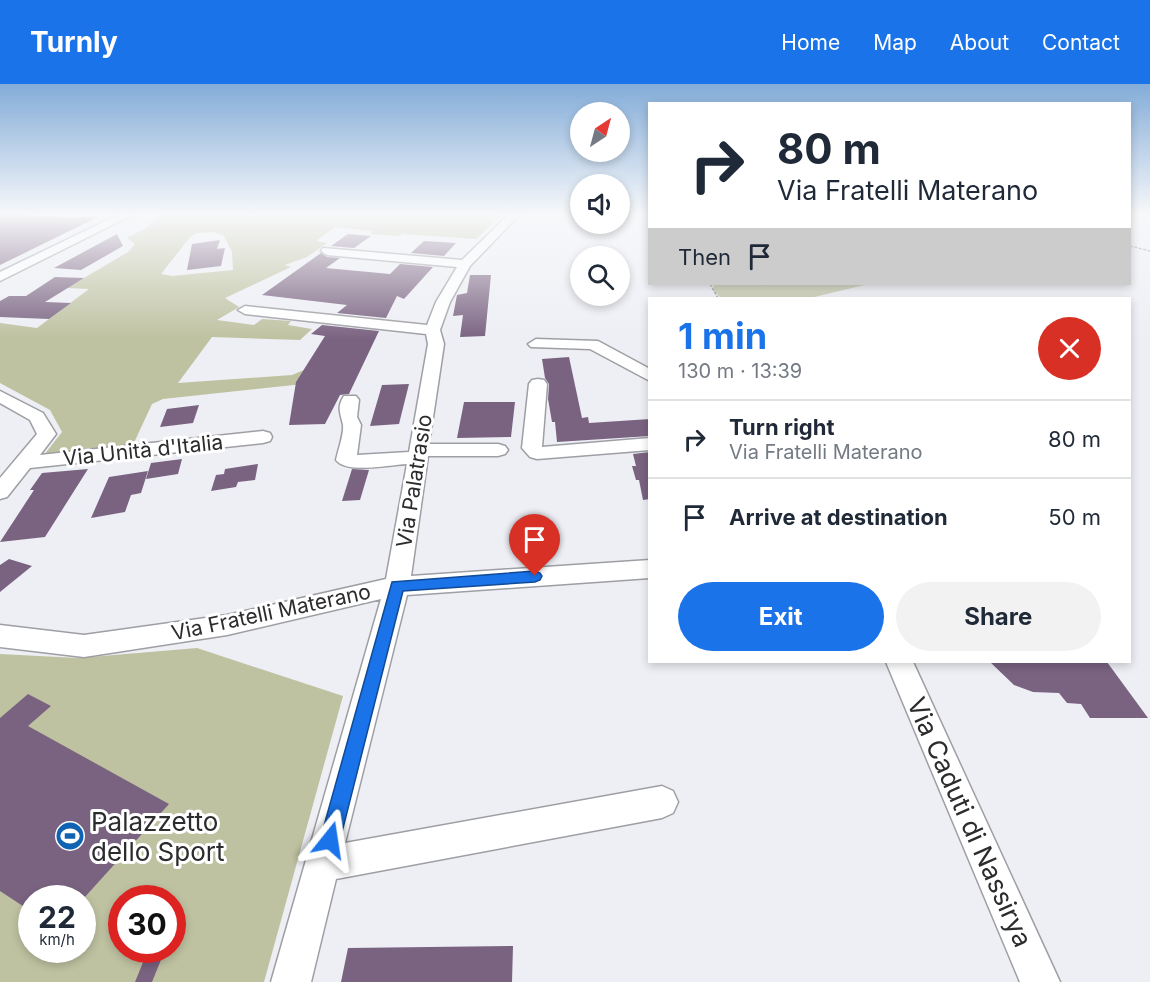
<!DOCTYPE html>
<meta charset="utf-8">
<style>
body{margin:0;font-family:Inter,sans-serif;background:#f2f2f3;color:#1f2937;height:100vh;display:flex;flex-direction:column;font-size:22px;white-space:nowrap}
*{box-sizing:border-box;margin:0}
p{font-size:20px;color:#747a83}
.icon{flex:none;width:33px;height:33px;fill:none;stroke:currentColor;stroke-width:2;stroke-linecap:round;stroke-linejoin:round}
.map{position:relative;flex:1;overflow:hidden}
.sheet{position:absolute;left:648px;top:213px;width:483px;height:366px;display:flex;flex-direction:column;background:#fff;border-radius:0px;box-shadow:0 3px 9px #0003}
.sheet>*{flex:none}
.guide{position:absolute;left:648px;top:18px;width:483px;height:183px;border-radius:0px;box-shadow:0 3px 9px #0003;background:#fff;color:#1f2937;overflow:hidden}
.needle{width:39px;rotate:36deg}
.fabs{position:absolute;left:570px;top:18px;display:grid;gap:12px}
.fabs a{display:grid;place-items:center;width:60px;height:60px;border-radius:50%;background:#fff;box-shadow:0 3px 9px #0003;font-size:30px}
.speed{position:absolute;left:18px;top:801px;display:flex;gap:12px;font-size:30px;font-weight:700;text-align:center}
.speed>*{display:grid;place-content:center;width:78px;height:78px;border-radius:50%;background:#fff;box-shadow:0 3px 9px #0003;line-height:1}
.speed small{font-size:15px;font-weight:400}
.speed .limit{border:9px solid #d22;background:#fff;color:#111}
.pin{position:absolute;display:grid;place-items:center;width:51px;height:51px;color:#fff;margin:-62px -26px;border-radius:50% 50% 50% 0;rotate:-45deg;box-shadow:0 0 6px #0007}
.pin .icon{rotate:45deg}
.me{position:absolute;width:66px;margin:-33px;rotate:15deg;stroke-linejoin:round;filter:drop-shadow(0 0 4px #0008)}
.turn{display:flex;align-items:center;gap:21px;height:126px;padding:0 30px;font-size:27px}
.turn .icon{width:78px;height:78px;stroke-width:2.5}
.turn b{display:block;font-size:42px;line-height:51px}
.then{display:flex;align-items:center;height:57px;padding:0 30px;background:#0003;gap:12px;font-size:22px}
.round{display:grid;place-items:center;flex:none;width:63px;height:63px;border-radius:32px;background:#f2f2f3}
.headline{display:flex;align-items:center;justify-content:space-between;height:102px;padding:0 30px}
h1{font-size:36px;font-weight:700;line-height:45px;color:#1a73e8}
.cta{display:flex;gap:12px;margin-top:auto;padding:12px 30px}
.cta a{flex:1;height:69px;border-radius:36px;background:#1a73e8;color:#fff;font-size:24px;font-weight:700;line-height:69px;text-align:center}
.cta a+a{background:#f2f2f3;color:#1f2937}
ul{padding:0;list-style:none}
li{display:flex;align-items:center;gap:18px;height:78px;padding:0 30px;border-top:2px solid #e0e1e3}
li div{flex:1}
li b{display:block;font-size:22px}
li em{font-style:normal}
header{display:flex;align-items:center;gap:36px;box-sizing:border-box;height:84px;padding:0 30px;background:#1a73e8;color:#fff}
header strong{font-size:28px}
nav{display:flex;gap:33px;margin-inline-start:auto;font-size:21px}
.map>svg:first-child{display:block}
</style>
<header>
<strong>Turnly</strong>
<nav><a>Home</a><a>Map</a><a>About</a><a>Contact</a></nav>
</header>
<div class="map">
<svg width="1150" height="898" viewBox="0 0 1150 898">
<rect width="100%" height="100%" fill="#eeeff5"/>
<path fill="#bfc2a1" fill-rule="evenodd" d="M163 129H504L476 155 403 150 399 152 370 150 373 147 335 143 316 157 327 159 307 173 285 181 291 183 225 214 239 223 217 236 254 241 262 235 291 237 288 241 312 245 300 256 212 253 178 299 292 291 304 286 303 300 163 315 152 320 132 363 44 371 62 348 50 326 0 299V239L37 244 89 205 67 204 128 168 135 160 127 154 144 145ZM213 148 224 152 232 168 233 186 172 192 161 190 190 153 197 149Z
M713 200H869L810 214H721L714 207Z
M197 564 343 612 264 898H0V570L78 574ZM32 814H82V866H32ZM122 814H172V866H122Z"/>
<path fill="#7a6381" d="M0 130 65 133H98L0 181Z
M117 150 123 162 81 186 54 184Z
M348 150 371 152 354 164 331 162Z
M220 156 217 165 225 164 221 182 187 186 192 160Z
M424 157 456 159 444 172 411 169Z
M321 169 327 173 340 174 326 184 390 190 400 180 433 183 404 215 397 212 386 234 337 229 347 221 262 211Z
M470 191H491L485 252 460 253 463 231 453 232 457 211 467 209Z
M55 193 84 194 45 218 71 219 49 235 0 233V217L9 212H26Z
M322 241 379 247 349 310 340 311 325 340 289 341 296 298 325 252 311 250Z
M569 273 582 334 588 333 589 339 650 335V352L557 358 555 338H552L548 315 549 300 545 294 542 275Z
M409 300 399 340 370 342 382 301Z
M464 318H515L511 353 457 354Z
M199 321 193 339 160 343 167 325Z
M650 368V415L643 416 639 396H636L632 382H636L633 370Z
M182 375 178 390 146 395 151 379Z
M258 380 255 396 238 398 236 403 211 407 216 391 224 390 225 385Z
M88 385 45 453 0 458 34 406H30L42 389Z
M352 385 369 386 360 416 342 417Z
M148 387 141 409 131 411 125 428 91 434 109 393Z
M9 475 32 482 0 508V481Z
M990 578H1107L1148 634H1090L1081 620 1067 619 1059 609 1033 608 1014 601Z
M28 610 51 622 28 642 169 720 84 814H32V828L0 807V634Z
M513 862 512 898H341L348 864Z
M148 866H165L152 898H135Z"/>
<g fill="none" stroke-linecap="round" stroke-linejoin="round">
<g stroke="#9e9fa4" stroke-width="3">
<path id="minor" d="M122 129H136L0 197V188Z
M510 129H521L470 182 450 218 440 246 444 260 429 360H498L505 362 508 366 505 370 498 372H428L411 492 650 476V494L407 511 345 759 662 702 673 707 678 718 673 729 662 734 336 795 311 898H271L381 515 227 551 84 573 0 563V541L84 551 227 531 386 495 407 380C390 381 346 390 336 376 338 366 344 351 343 341 341 330 336 324 344 312H356L359 316 357 333 361 341 357 371 409 368 428 260 426 250 245 230 238 226 245 222 427 241 436 218 457 183 327 171 321 167 323 164 462 176Z
M536 255 598 257 650 285V297L590 265 531 263 528 260Z
M538 295 544 296 547 300 542 363 650 354V366L537 375 530 373 522 364 529 300 532 296Z
M0 307 43 329 56 350 40 371 263 347 270 349 272 353 270 357 263 359 30 384 7 413 0 415V394L37 350 30 336 0 319Z
M886 578H913L1060 898H1020Z"/>
</g>
<path stroke="#88898d" stroke-width="1.5" stroke-dasharray="3 1.5" stroke-linecap="butt" d="M1139 129 1150 131
M1130 162 1150 167
M710 200 718 214"/>
<use href="#minor" fill="#fff" fill-rule="evenodd"/>
</g>
<linearGradient id="sky" x2="0" y2="1"><stop stop-color="#83acd8"/><stop offset="0.51" stop-color="#f7f8fa"/><stop offset="1" stop-color="#f7f8fa" stop-opacity="0"/></linearGradient>
<rect width="1150" height="255" fill="url(#sky)"/>
<path fill="#1a73e8" stroke="#114b97" stroke-width="1.5" d="M535 487 540 489 542 492 540 496 535 498 403 507 340 756 337 764 330 767 323 764 320 756 392 498Z"/>
<defs>
<g id="stadium-disc" transform="scale(1.5)"><circle r="9.5" fill="#1063b1" stroke="#fff"/><path d="M0-5a6.5 5 0 1 0 0 10a6.5 5 0 1 0 0-10ZM-3.5-1.8h7v3.6h-7Z" fill="#fff"/></g>
</defs>
<g fill-rule="evenodd">
<use href="#stadium-disc" x="70" y="752"/>
</g>
<g text-anchor="middle" dominant-baseline="central" stroke-width="6" stroke-linejoin="round" paint-order="stroke">
<g font-size="21" fill="#2c2c2e" stroke="#fff">
<text transform="translate(143 366) rotate(-6)">Via Unità d'Italia</text>
<text transform="translate(414 397) rotate(-81)">Via Palatrasio</text>
<text transform="translate(271 528) rotate(-12)">Via Fratelli Materano</text>
</g>
<g font-size="26" fill="#2c2c2e" stroke="#fff" text-anchor="start">
<text x="91" y="737">Palazzetto<tspan x="91" dy="30">dello Sport</tspan></text>
</g>
<g font-size="26" fill="#2c2c2e" stroke="#fff">
<text transform="translate(970 738) rotate(66)">Via Caduti di Nassirya</text>
</g>
</g>
</svg>
<div class="fabs">
<a><svg class="needle" viewBox="-14 -14 28 28"><path d="M0-13l5 13h-10z" fill="#e53935"/><path d="M0 13l5-13h-10z" fill="#747a83"/></svg></a>
<a><svg class="icon" aria-label="sound" viewBox="0 0 24 24"><path d="M4 9h4l5-4v14l-5-4H4zM17 9q2 3 0 6"/></svg></a>
<a><svg class="icon" aria-label="search" viewBox="0 0 24 24"><circle cx="10" cy="10" r="6"/><path d="M15 15l6 6"/></svg></a>
</div>
<div class="speed"><div>22<small>km/h</small></div><div class="limit">30</div></div>
<div class="pin" style="left:535px;top:492px;background:#d93025"><svg class="icon" aria-label="arrive" viewBox="0 0 24 24"><path d="M6 21V4h12l-3 4 3 4H6"/></svg></div>
<svg class="me" style="left:330px;top:756px" viewBox="-20 -20 40 40"><path d="M0-17L14 15 0 8-14 15z" fill="#1a73e8" stroke="#fff" stroke-width="4"/></svg>
<div class="guide">
<div class="turn"><svg class="icon" aria-label="right" viewBox="0 0 24 24"><path d="M7 20v-9h11M14 6l5 5-5 5"/></svg><div><b>80 m</b>Via Fratelli Materano</div></div>
<div class="then">Then<svg class="icon" aria-label="arrive" viewBox="0 0 24 24"><path d="M6 21V4h12l-3 4 3 4H6"/></svg></div>
</div>
<section class="sheet">
<div class="headline"><div><h1>1 min</h1><p>130 m · 13:39</p></div><a class="round" style="background:#d93025;color:#fff"><svg class="icon" aria-label="close" viewBox="0 0 24 24"><path d="M6 6l12 12M18 6L6 18"/></svg></a></div>
<ul>
<li><svg class="icon" aria-label="right" viewBox="0 0 24 24"><path d="M7 20v-9h11M14 6l5 5-5 5"/></svg><div><b>Turn right</b><p>Via Fratelli Materano</p></div><em>80 m</em></li>
<li><svg class="icon" aria-label="arrive" viewBox="0 0 24 24"><path d="M6 21V4h12l-3 4 3 4H6"/></svg><div><b>Arrive at destination</b></div><em>50 m</em></li>
</ul>
<div class="cta"><a>Exit</a><a>Share</a></div>
</section>
</div>
